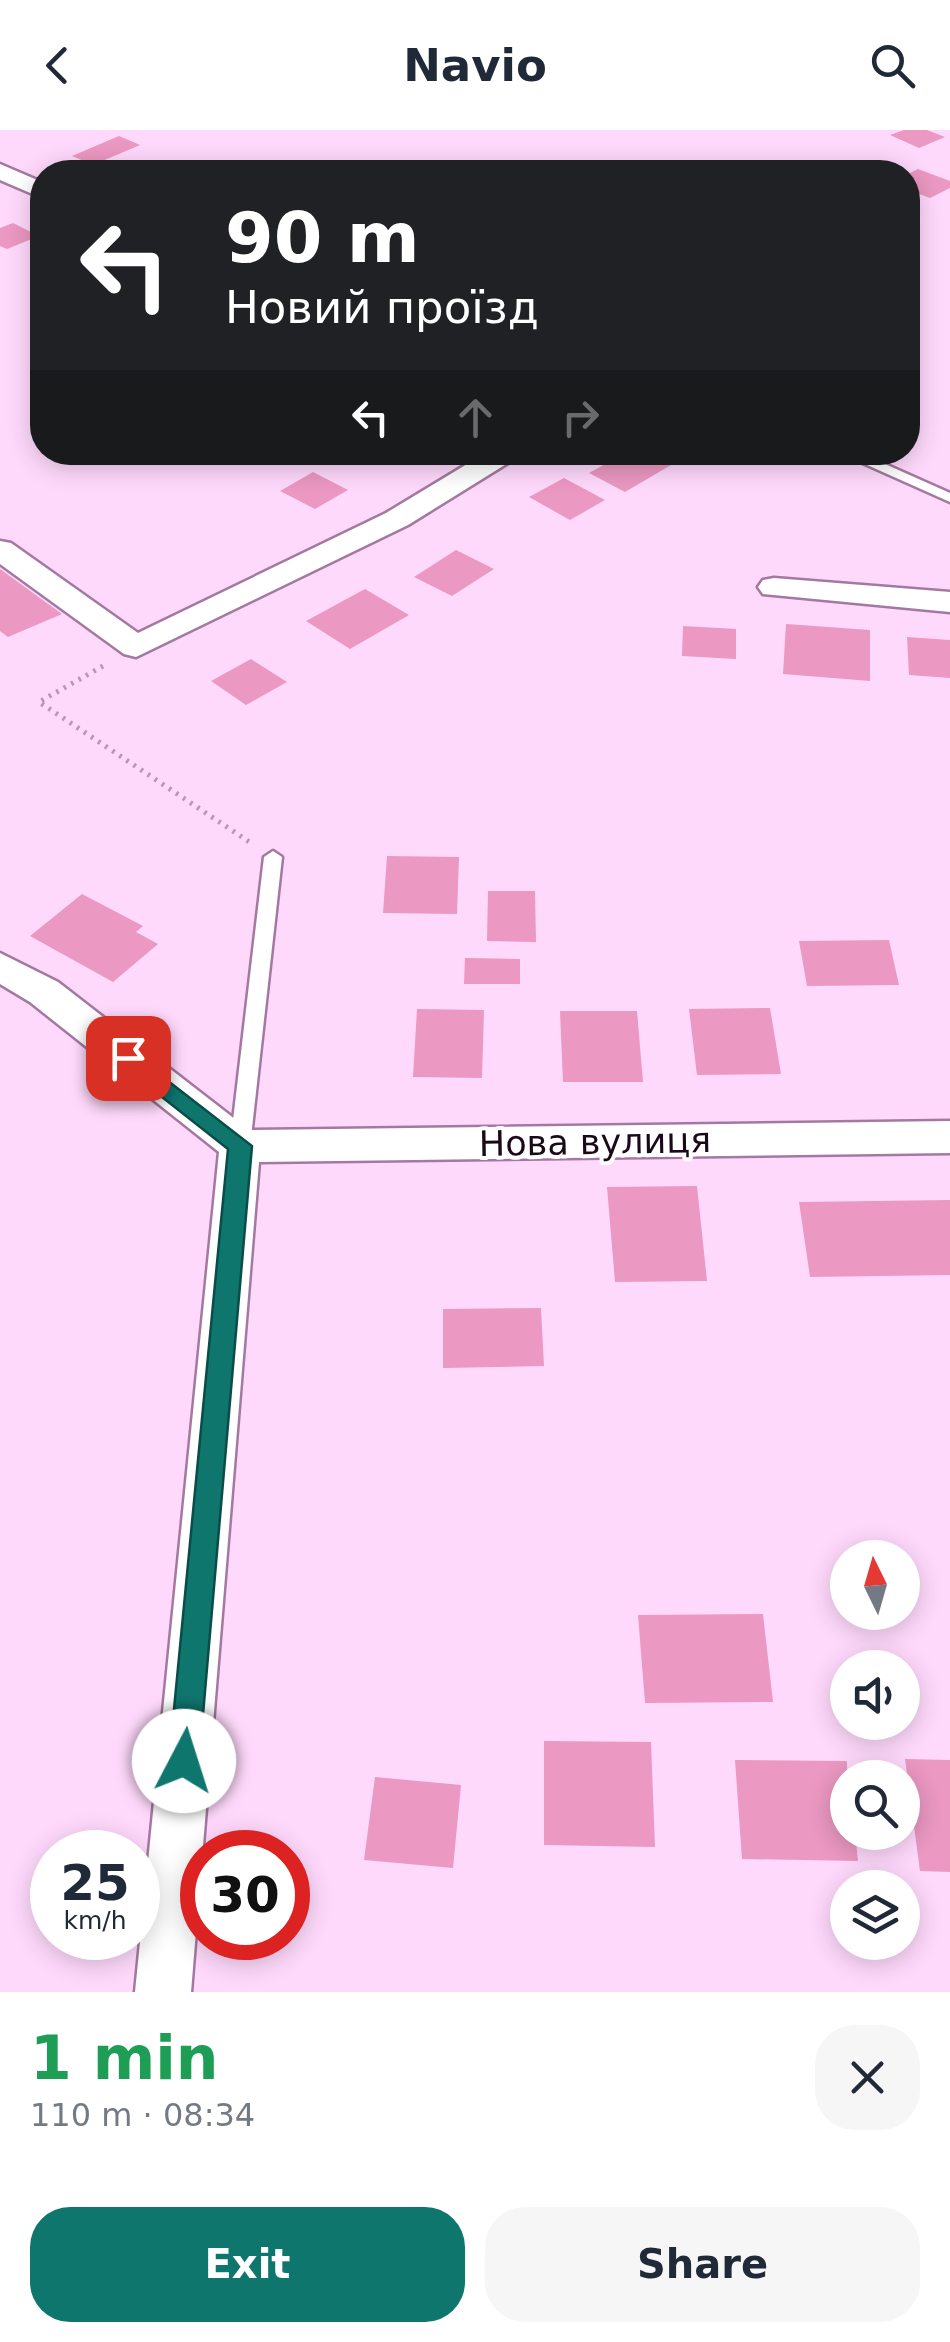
<!DOCTYPE html>
<meta charset="utf-8">
<style>
body{margin:0;font-family:"DejaVu Sans",sans-serif;background:#f6f6f7;color:#1f2937;height:100vh;display:flex;flex-direction:column;font-size:38px;white-space:nowrap}
*{box-sizing:border-box;margin:0}
p{font-size:32px;color:#747a83}
.icon{flex:none;width:55px;height:55px;fill:none;stroke:currentColor;stroke-width:2;stroke-linecap:round;stroke-linejoin:round}
.map{position:relative;height:1862px;overflow:hidden}
.sheet{display:flex;flex-direction:column;background:#fff;flex:1}
.sheet>*{flex:none}
.banner{position:absolute;left:30px;top:30px;width:890px;height:305px;border-radius:40px;box-shadow:0 5px 25px #0003;background:#202124;color:#fff;overflow:hidden}
.needle{width:65px;rotate:355deg}
.tools{position:absolute;left:830px;top:1410px;display:grid;gap:20px}
.tools a{display:grid;place-items:center;width:90px;height:90px;border-radius:50%;background:#fff;box-shadow:0 5px 25px #0003;font-size:50px}
.speed{position:absolute;left:30px;top:1700px;display:flex;gap:20px;font-size:50px;font-weight:700;text-align:center}
.speed>*{display:grid;place-content:center;width:130px;height:130px;border-radius:50%;background:#fff;box-shadow:0 5px 25px #0003;line-height:1}
.speed small{font-size:25px;font-weight:400}
.speed .limit{border:15px solid #d22;background:#fff;color:#111}
.pin{position:absolute;display:grid;place-items:center;width:85px;height:85px;color:#fff;margin:-42px;border-radius:20px;box-shadow:0 5px 15px #0006}
.me{position:absolute;width:110px;margin:-55px;rotate:5deg;stroke-linejoin:round;filter:drop-shadow(0 0 8px #0008)}
.turn{display:flex;align-items:center;gap:35px;height:210px;padding:0 30px;font-size:45px}
.turn .icon{width:130px;height:130px;stroke-width:2.5}
.turn b{display:block;font-size:70px;line-height:85px}
.lanes{display:flex;align-items:center;height:95px;padding:0 30px;background:#0003;justify-content:center;gap:50px;direction:ltr}
.lanes .off{opacity:.35}
.round{display:grid;place-items:center;flex:none;width:105px;height:105px;border-radius:40px;background:#f6f6f7}
.headline{display:flex;align-items:center;justify-content:space-between;height:170px;padding:0 30px}
h1{font-size:60px;font-weight:600;line-height:75px;color:#1e9e55}
.primary-button{display:flex;gap:20px;margin-top:auto;padding:20px 30px}
.primary-button a{flex:1;height:115px;border-radius:40px;background:#0f766e;color:#fff;font-size:40px;font-weight:600;line-height:115px;text-align:center}
.primary-button a+a{background:#f6f6f7;color:#1f2937}
header{display:flex;justify-content:space-between;align-items:center;height:130px;padding:0 30px;background:#fff;font-size:45px;font-weight:600}
.map>svg:first-child{display:block}
</style>
<header><svg class="icon" aria-label="back" viewBox="0 0 24 24"><path d="M15 5l-7 7 7 7"/></svg>Navio<svg class="icon" aria-label="search" viewBox="0 0 24 24"><circle cx="10" cy="10" r="6"/><path d="M15 15l6 6"/></svg></header>
<div class="map">
<svg width="950" height="1862" viewBox="0 0 950 1862">
<rect width="100%" height="100%" fill="#ffd9fc"/>
<path fill="#eb98c2" d="M904 0H927L945 7 919 18 890 5Z
M119 6 140 15 93 35 72 26Z
M918 39 950 51V58L930 68 908 60V44Z
M13 93 39 106 7 119 0 116V98Z
M627 322H646L671 335 625 362 589 343Z
M313 342 348 360 315 379 280 361Z
M564 348 605 370 570 390 529 367Z
M456 420 494 439 452 466 414 447Z
M0 439 62 484 8 507 0 501Z
M365 459 409 485 350 519 306 491Z
M786 494 870 500V551L783 544Z
M683 496 736 499V529L682 526Z
M907 507 950 510V548L909 545Z
M251 529 287 552 246 575 211 551Z
M387 726 459 727 457 784 383 783Z
M488 761H535L536 812 487 811Z
M82 764 143 796 136 802 158 814 113 852 30 806Z
M889 810 899 855 807 856 799 811Z
M465 828 520 829V854H464Z
M770 878 781 944 697 945 689 879Z
M417 879 484 880 482 948 413 947Z
M560 881H637L643 952H563Z
M697 1056 707 1151 615 1152 607 1057Z
M950 1070V1145L810 1147 799 1072Z
M541 1178 544 1236 443 1238V1179Z
M763 1484 773 1572 645 1573 638 1485Z
M544 1611 651 1612 655 1717 544 1715Z
M905 1629 950 1630V1742L920 1741Z
M735 1630 847 1631 848 1702H855L858 1731 742 1729Z
M375 1647 461 1655 453 1738 364 1730Z"/>
<g fill="none" stroke-linecap="round" stroke-linejoin="round">
<g stroke="#a479a1" stroke-width="5">
<path id="lane" d="M838 322H858L950 363V372Z
M273 721 282 727 250 1016 247 1022H233L230 1016 264 727Z"/>
</g>
<g stroke="#a479a1" stroke-width="5">
<path id="street" d="M0 34 42 52V68L0 50Z
M487 322 521 325 408 395 136 527 124 524 0 434V411L11 413 138 503 386 383Z
M774 448 950 462V482L763 464 758 457 763 450Z
M0 823 58 852 249 1000 950 991V1023L259 1032 191 1862H135L219 1022 30 872 0 854Z"/>
</g>
<path stroke="#b697b4" stroke-width="5" stroke-dasharray="2.5 6" stroke-linecap="butt" d="M103 536 39 572 251 713"/>
<use href="#lane" fill="#fff" fill-rule="evenodd"/>
<use href="#street" fill="#fff" fill-rule="evenodd"/>
</g>
<path fill="#0f766e" stroke="#0a4d48" stroke-width="2.5" d="M128 920 252 1016 199 1631 195 1641 184 1646 174 1641 169 1631 228 1019 120 934 117 928 120 922Z"/>
<g text-anchor="middle" dominant-baseline="central" stroke-width="8" stroke-linejoin="round" paint-order="stroke">
<g font-size="35" fill="#1a0a19" stroke="#fff">
<text transform="translate(595 1012) rotate(-1)">Нова вулиця</text>
</g>
</g>
</svg>
<div class="tools">
<a><svg class="needle" viewBox="-14 -14 28 28"><path d="M0-13l5 13h-10z" fill="#e53935"/><path d="M0 13l5-13h-10z" fill="#747a83"/></svg></a>
<a><svg class="icon" aria-label="sound" viewBox="0 0 24 24"><path d="M4 9h4l5-4v14l-5-4H4zM17 9q2 3 0 6"/></svg></a>
<a><svg class="icon" aria-label="search" viewBox="0 0 24 24"><circle cx="10" cy="10" r="6"/><path d="M15 15l6 6"/></svg></a>
<a><svg class="icon" aria-label="layers" viewBox="0 0 24 24"><path d="M12 4l9 5-9 5-9-5zM3 14l9 5 9-5"/></svg></a>
</div>
<div class="speed"><div>25<small>km/h</small></div><div class="limit">30</div></div>
<div class="pin" style="left:128px;top:928px;background:#d93025"><svg class="icon" aria-label="arrive" viewBox="0 0 24 24"><path d="M6 21V4h12l-3 4 3 4H6"/></svg></div>
<svg class="me" style="left:184px;top:1631px" viewBox="-20 -20 40 40"><circle r="19" fill="#fff"/><path d="M0-13L10 11 0 6-10 11z" fill="#0f766e"/></svg>
<div class="banner">
<div class="turn"><svg class="icon" aria-label="left" viewBox="0 0 24 24"><path d="M17 20v-9H6M10 6l-5 5 5 5"/></svg><div><b>90 m</b>Новий проїзд</div></div>
<div class="lanes"><svg class="icon" aria-label="left" viewBox="0 0 24 24"><path d="M17 20v-9H6M10 6l-5 5 5 5"/></svg><svg class="icon off" aria-label="ahead" viewBox="0 0 24 24"><path d="M12 20V5M6 11l6-6 6 6"/></svg><svg class="icon off" aria-label="right" viewBox="0 0 24 24"><path d="M7 20v-9h11M14 6l5 5-5 5"/></svg></div>
</div>
</div>
<section class="sheet">
<div class="headline"><div><h1>1 min</h1><p>110 m · 08:34</p></div><a class="round"><svg class="icon" aria-label="close" viewBox="0 0 24 24"><path d="M6 6l12 12M18 6L6 18"/></svg></a></div>
<div class="primary-button"><a>Exit</a><a>Share</a></div>
</section>
